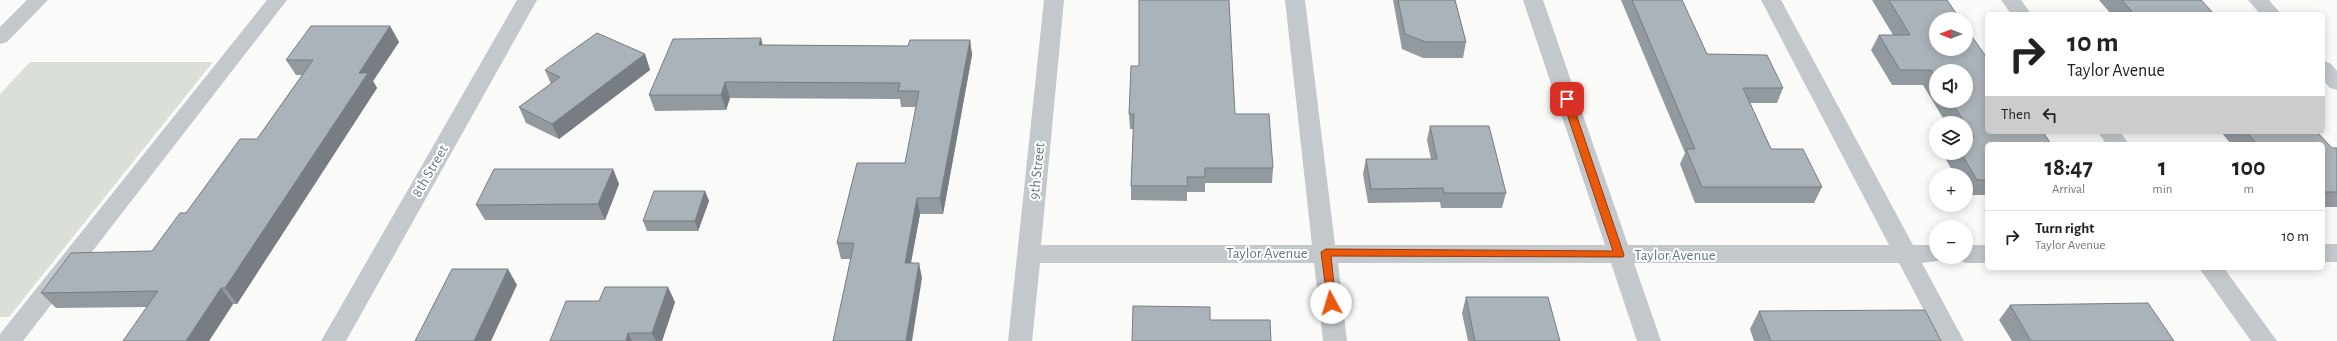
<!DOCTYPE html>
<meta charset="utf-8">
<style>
body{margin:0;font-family:"Alegreya Sans",sans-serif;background:#f2f2f2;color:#222;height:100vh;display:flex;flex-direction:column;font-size:15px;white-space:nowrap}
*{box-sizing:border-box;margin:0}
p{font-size:13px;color:#767676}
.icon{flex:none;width:22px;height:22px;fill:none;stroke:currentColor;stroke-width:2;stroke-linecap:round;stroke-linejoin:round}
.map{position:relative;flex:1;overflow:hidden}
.panel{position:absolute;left:1985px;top:142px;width:340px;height:128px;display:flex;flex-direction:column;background:#fff;border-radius:6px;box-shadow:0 2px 10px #0003}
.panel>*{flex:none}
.guide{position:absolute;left:1985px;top:12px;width:340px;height:122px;border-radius:6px;box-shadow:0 2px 10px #0003;background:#fff;color:#222;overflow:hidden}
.needle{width:26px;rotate:270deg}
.fabs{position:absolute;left:1929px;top:12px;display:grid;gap:8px}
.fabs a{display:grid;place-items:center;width:44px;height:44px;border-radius:50%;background:#fff;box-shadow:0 2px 10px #0003;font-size:20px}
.pin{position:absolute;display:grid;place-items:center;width:34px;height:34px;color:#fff;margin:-17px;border-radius:8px;box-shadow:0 2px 6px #0006}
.me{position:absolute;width:44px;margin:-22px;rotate:354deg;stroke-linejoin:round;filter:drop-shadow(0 0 3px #0008)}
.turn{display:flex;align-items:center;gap:14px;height:84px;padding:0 16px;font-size:18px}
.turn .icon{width:52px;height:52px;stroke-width:2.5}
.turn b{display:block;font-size:28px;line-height:34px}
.then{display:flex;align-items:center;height:38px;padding:0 16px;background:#0003;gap:8px;font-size:15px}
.eta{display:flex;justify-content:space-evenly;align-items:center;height:68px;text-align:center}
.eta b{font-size:24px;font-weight:700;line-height:28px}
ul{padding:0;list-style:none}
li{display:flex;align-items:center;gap:12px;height:52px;padding:0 16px;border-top:1px solid #e0e0e0}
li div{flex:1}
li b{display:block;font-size:15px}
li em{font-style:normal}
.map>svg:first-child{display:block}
</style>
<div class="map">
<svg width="2337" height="341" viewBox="0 0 2337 341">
<rect width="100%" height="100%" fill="#fafaf8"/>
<path fill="#dadfd7" d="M30 62H213L9 317H0V94Z"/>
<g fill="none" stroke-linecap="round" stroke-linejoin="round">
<path fill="#c3c8cc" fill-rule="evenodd" d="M27 0H48L7 42 0 44V27Z
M267 0H287L23 341H0V334Z
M517 0H537L346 341H321Z
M1044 0H1064L1041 245H1312L1285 0H1305L1335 245H1605L1523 0H1543L1628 245H1889L1761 0H1781L1913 245H1936V257H1946L1944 260 1922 263 1964 341H1940L1899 263H1634L1661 341H1637L1611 263H1338L1347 341H1323L1314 263H1040L1032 341H1008Z
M2001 0H2021L2031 14H2011Z
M2248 0H2269L2281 14H2260Z
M2323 61 2330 63 2337 71V90L2330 88 2323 80Z
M2098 132H2120L2129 144H2106Z
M2323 244H2337V262H2323Z
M1966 245H1987V263H1966L1958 260 1956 257H1966Z
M2199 268H2224L2277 341H2251Z"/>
</g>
<path fill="#929a9f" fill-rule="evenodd" d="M1393 0H1455L1466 42 1463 58H1423L1402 49Z
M1621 0H1682L1707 54 1783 88 1777 103H1750L1771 149 1822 187 1814 203H1695L1680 164 1685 153Z
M1872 0H1947L1987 144V195H1968L1966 192V175H1955L1942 153H1966V123H1946L1923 85H1892L1871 50 1879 35H1893ZM1936 71 1966 101H1936Z
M2099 0H2201L2214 14H2111Z
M390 26 399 42 373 81 377 88 237 304H233L209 341H123L147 307 56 308 41 293 152 251 186 213 257 139 302 75H296L286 60Z
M970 40 972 55 943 214H920L911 263 922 278 851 259H841L837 243 905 163 916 107H901L900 99 730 98 726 110 655 111 649 95 763 45 908 46Z
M645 54 650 70 559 139 526 123 519 107 551 84 545 70Z
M1139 66 1235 114 1273 168 1272 183H1205V192H1187V201L1131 200V186L1133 129H1130L1129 114Z
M1430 126 1506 193 1502 208H1441L1440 202 1368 203 1363 174 1366 159H1431L1427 140Z
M2221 132H2317L2332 148H2337V207H2323V144H2231Z
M613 169 619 184 605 220H485L476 205Z
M705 191 709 201 698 231H647L643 221Z
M1466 297 1560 341H1468L1462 313Z
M675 302 662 341H550Z
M2010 305 2174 341H2012L1999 320Z
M1759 311 1941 341H1754L1750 329Z"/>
<path fill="#777d82" d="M390 26 399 42 373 81 377 88 237 304 225 288 359 73Z
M761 38 765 54 759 45Z
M970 40 972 55 943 214 940 198Z
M645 54 650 70 559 139 552 124Z
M725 82 730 98 726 110 721 95Z
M613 169 619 184 605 220 598 204Z
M705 191 709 201 698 231 695 221Z
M917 198 920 214 908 278 905 263Z
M919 263 922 278 912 341H906Z
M508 269 517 285 491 341H474Z
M668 287 675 302 662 341H656L652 333Z
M221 288 233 304 209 341H186Z
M628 333 632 341H626Z"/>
<path fill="#aab3b9" stroke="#777d82" d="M1139 0H1229L1235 114H1269L1273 168H1205V177H1187L1188 186H1131L1134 114H1129L1131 66H1139Z
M1398 0H1455L1466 42H1426L1405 34Z
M1632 0H1682L1707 54 1767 55 1783 88H1743L1771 149H1803L1822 187H1702L1686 149H1695Z
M1889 0H1947L1960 19H1936V49H1966V28L1987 58V132H2043L2051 144H1987V180H1977L1961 153H1966V137H1974L1966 124V123H1965L1951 101H1966V71H1936V77L1931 70H1900L1879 35H1910Z
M2122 0H2201L2214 14H2134Z
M311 26H390L359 73H368L225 288H221L186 341H123L158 291 41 293 71 253 152 251 180 213H186L240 139H257L313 60H286Z
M597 33 645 54 552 124 519 107 560 77 545 70Z
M761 38 759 45 908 46 910 40H970L940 198H917L905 263H919L906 341H833L854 243H837L857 163H905L919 91H898L900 83 725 82 721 95H649L673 39Z
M1430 126H1489L1506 193H1444L1443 188 1371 189 1366 159H1437Z
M2246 132H2317L2332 148H2337V192H2323V144H2257Z
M494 169H613L598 204 476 205Z
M654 191H705L695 221H643Z
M452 269H508L474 341H415Z
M605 287H668L652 333H628L626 341H550L566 301H599Z
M1466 297H1548L1560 341H1475Z
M2148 303 2174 341H2031L2010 305Z
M1133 306 1210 307V320H1270L1271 341H1132Z
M1925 310 1941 341H1771L1759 311Z"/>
<path fill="#ea580c" stroke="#983908" d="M1564 97 1571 99 1624 255 1623 257 1331 256 1336 303 1331 307 1328 306 1321 252 1326 249 1613 251 1562 99Z"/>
<g text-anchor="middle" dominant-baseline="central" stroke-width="4" stroke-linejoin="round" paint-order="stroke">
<g font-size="15" fill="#657683" stroke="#fff">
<text transform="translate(430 171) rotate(-60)">8th Street</text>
<text transform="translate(1037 171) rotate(-84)">9th Street</text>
<text x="1267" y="253">Taylor Avenue</text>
<text x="1675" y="255">Taylor Avenue</text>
</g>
</g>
</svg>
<div class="fabs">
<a><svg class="needle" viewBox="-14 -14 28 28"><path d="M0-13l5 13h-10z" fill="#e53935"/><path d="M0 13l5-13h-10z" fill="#767676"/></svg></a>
<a><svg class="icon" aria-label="sound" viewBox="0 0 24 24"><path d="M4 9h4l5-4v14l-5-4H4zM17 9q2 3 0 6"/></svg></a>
<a><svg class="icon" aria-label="layers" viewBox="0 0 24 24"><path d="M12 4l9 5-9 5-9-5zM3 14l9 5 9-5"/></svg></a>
<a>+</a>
<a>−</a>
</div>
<div class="pin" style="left:1567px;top:99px;background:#d93025"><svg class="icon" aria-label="arrive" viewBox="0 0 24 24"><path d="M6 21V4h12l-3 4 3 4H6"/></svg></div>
<svg class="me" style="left:1331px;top:303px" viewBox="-20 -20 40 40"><circle r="19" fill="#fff"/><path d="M0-13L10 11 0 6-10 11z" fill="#ea580c"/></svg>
<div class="guide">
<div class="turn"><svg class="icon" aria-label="right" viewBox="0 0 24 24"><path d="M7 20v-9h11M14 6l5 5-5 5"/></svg><div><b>10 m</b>Taylor Avenue</div></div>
<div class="then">Then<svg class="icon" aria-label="left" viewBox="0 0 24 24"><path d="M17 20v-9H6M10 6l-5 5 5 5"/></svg></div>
</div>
<section class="panel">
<div class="eta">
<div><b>18:47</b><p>Arrival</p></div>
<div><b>1</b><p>min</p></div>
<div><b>100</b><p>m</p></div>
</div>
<ul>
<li><svg class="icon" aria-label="right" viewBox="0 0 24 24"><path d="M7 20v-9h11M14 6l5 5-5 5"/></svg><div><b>Turn right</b><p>Taylor Avenue</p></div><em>10 m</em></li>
</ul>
</section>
</div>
